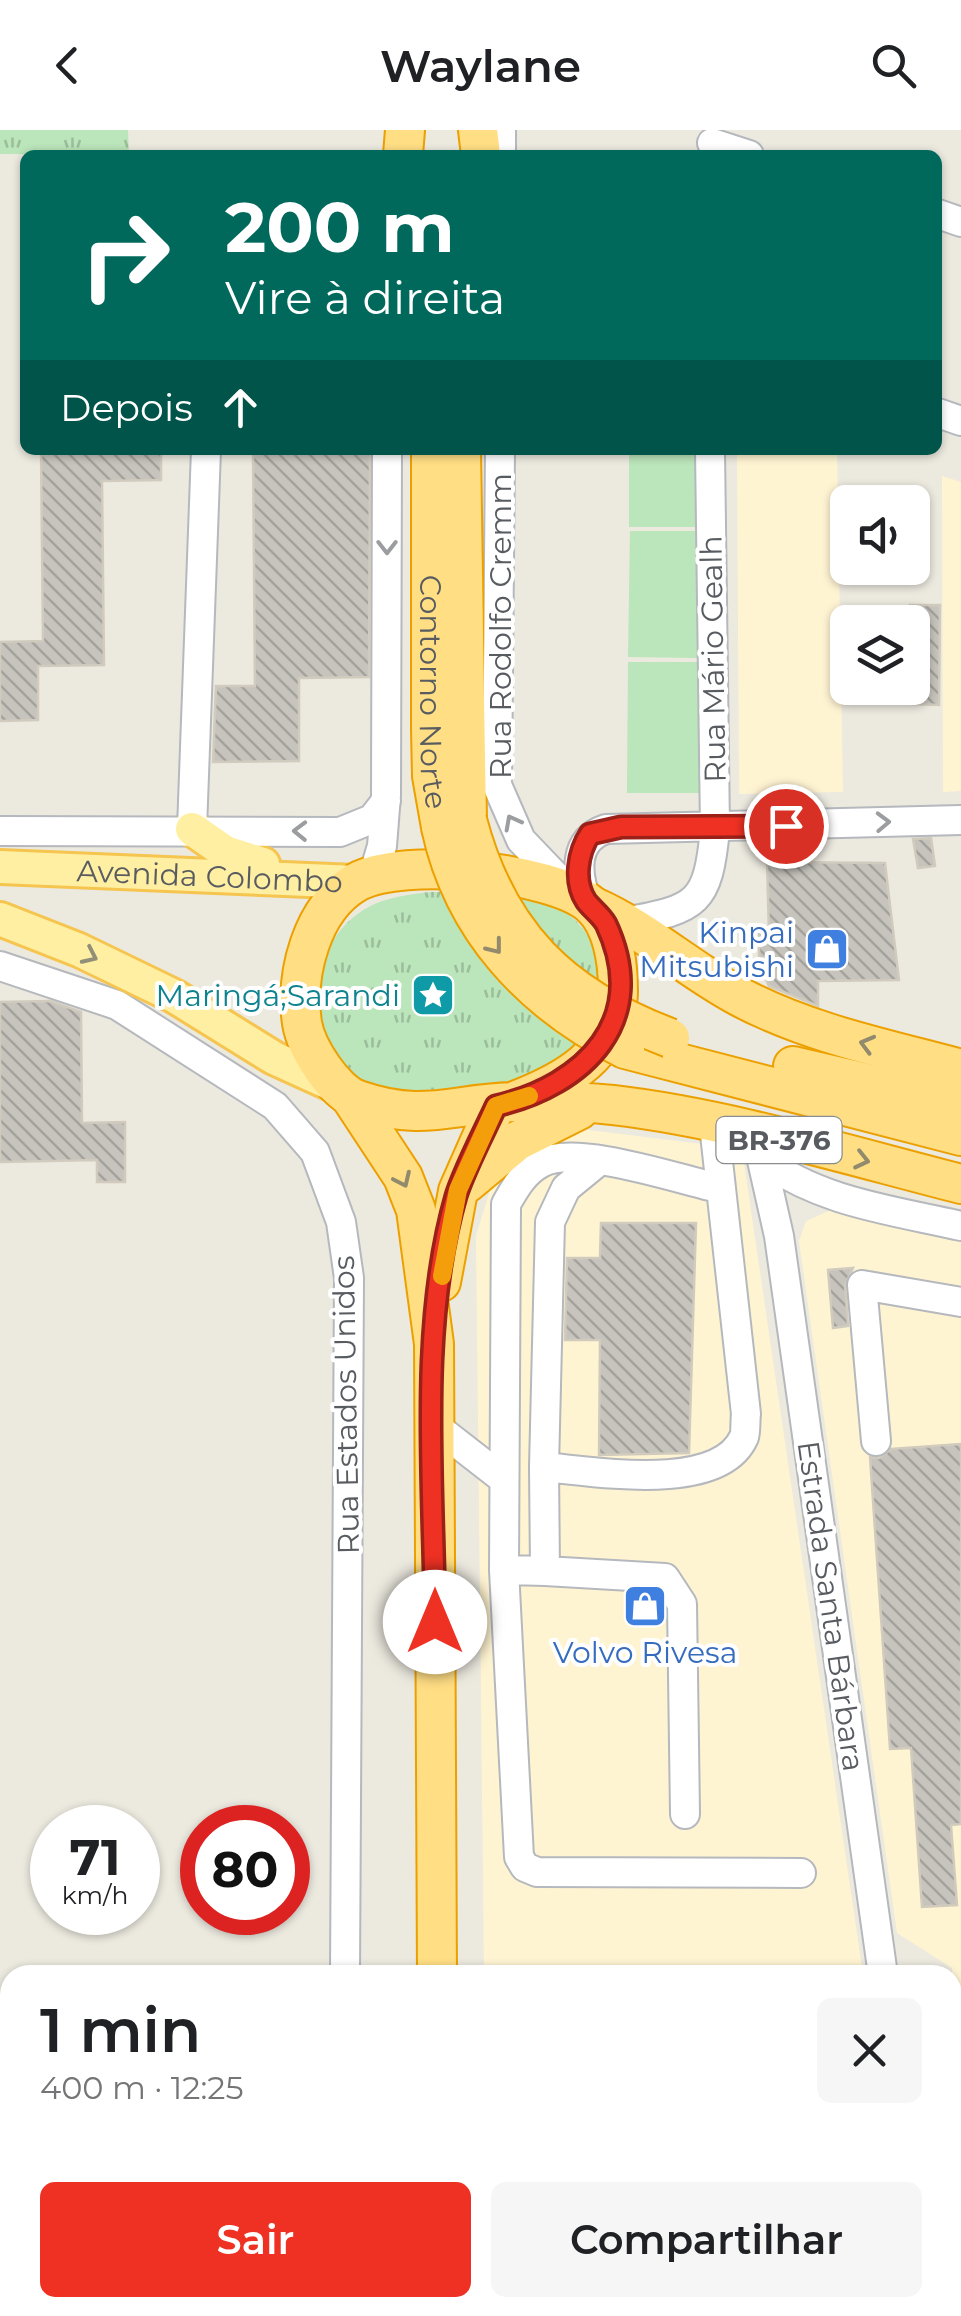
<!DOCTYPE html>
<html lang="pt">
<meta charset="utf-8">
<style>
body{margin:0;font-family:Montserrat,sans-serif;background:#f6f6f6;color:#202124;height:100vh;display:flex;flex-direction:column;font-size:38px;white-space:nowrap}
*{box-sizing:border-box;margin:0}
p{font-size:32px;color:#757577}
.icon{flex:none;width:55px;height:55px;fill:none;stroke:currentColor;stroke-width:2;stroke-linecap:round;stroke-linejoin:round}
.map{position:relative;flex:1;overflow:hidden}
.drawer{position:absolute;left:0px;top:1835px;width:962px;height:352px;display:flex;flex-direction:column;background:#fff;border-radius:30px 30px 0 0;box-shadow:0 2px 8px #0004}
.drawer>*{flex:none}
.banner{position:absolute;left:20px;top:20px;width:922px;height:305px;border-radius:15px;box-shadow:0 2px 8px #0004;background:#00695c;color:#fff;overflow:hidden}
.controls{position:absolute;left:830px;top:355px;display:grid;gap:20px}
.controls a{display:grid;place-items:center;width:100px;height:100px;border-radius:15px;background:#fff;box-shadow:0 2px 8px #0004;font-size:50px}
.speed{position:absolute;left:30px;top:1675px;display:flex;gap:20px;font-size:50px;font-weight:700;text-align:center}
.speed>*{display:grid;place-content:center;width:130px;height:130px;border-radius:50%;background:#fff;box-shadow:0 2px 8px #0004;line-height:1}
.speed small{font-size:25px;font-weight:400}
.speed .limit{border:15px solid #d22;background:#fff;color:#111}
.pin{position:absolute;display:grid;place-items:center;width:85px;height:85px;color:#fff;margin:-42px;border:5px solid #fff;border-radius:50%;box-shadow:0 2px 10px #0007}
.me{position:absolute;width:110px;margin:-55px;rotate:0deg;stroke-linejoin:round;filter:drop-shadow(0 0 8px #0008)}
.turn{display:flex;align-items:center;gap:35px;height:210px;padding:0 40px;font-size:45px}
.turn .icon{width:130px;height:130px;stroke-width:2.5}
.turn b{display:block;font-size:70px;line-height:85px}
.then{display:flex;align-items:center;height:95px;padding:0 40px;background:#0003;gap:20px;font-size:38px}
.round{display:grid;place-items:center;flex:none;width:105px;height:105px;border-radius:15px;background:#f6f6f6}
.head{display:flex;align-items:center;justify-content:space-between;height:170px;padding:0 40px}
h1{font-size:60px;font-weight:600;line-height:75px}
.action{display:flex;gap:20px;margin-top:auto;padding:20px 40px}
.action a{flex:1;height:115px;border-radius:15px;background:#ee3123;color:#fff;font-size:40px;font-weight:600;line-height:115px;text-align:center}
.action a+a{background:#f6f6f6;color:#202124}
header{display:flex;justify-content:space-between;align-items:center;height:130px;padding:0 40px;background:#fff;font-size:45px;font-weight:600}
.map>svg:first-child{display:block}
</style>
<header><svg class="icon" aria-label="back" viewBox="0 0 24 24"><path d="M15 5l-7 7 7 7"/></svg>Waylane<svg class="icon" aria-label="search" viewBox="0 0 24 24"><circle cx="10" cy="10" r="6"/><path d="M15 15l6 6"/></svg></header>
<div class="map">
<svg width="961" height="2186" viewBox="0 0 961 2186">
<defs>
<pattern id="industrial-grid" width="8" height="8" patternUnits="userSpaceOnUse" patternTransform="scale(2.5)"><rect width="8" height="8" fill="#dcdbd4"/><path d="M0 4h8M4 0v8" fill="none" stroke="#b5b5af"/></pattern>
<pattern id="grass-tufts" width="24" height="20" patternUnits="userSpaceOnUse" patternTransform="scale(2.5)"><rect width="24" height="20" fill="#bbe5ba"/><path d="M3 7l-1-3M5 7V3M7 7l1-3M15 17l-1-3M17 17v-4M19 17l1-3" fill="none" stroke="#9bbd9b"/></pattern>
<pattern id="building-back-hatch" width="6" height="6" patternUnits="userSpaceOnUse" patternTransform="scale(2.5)"><rect width="6" height="6" fill="#c7c4bd"/><path d="M-1 5l2 2M0 0l6 6M5-1l2 2" fill="none" stroke="#a4a29d"/></pattern>
</defs>
<rect width="100%" height="100%" fill="#ece9df"/>
<path fill="#fff4d2" d="M737 320H837L843 662 739 664Z
M942 346 961 352V661L943 662Z
M565 997 742 1019 863 1845H484L476 1106 492 1054Z
M831 1080 961 1110V1989H953L952 1838 897 1803 799 1111 806 1091Z
M90 2178H319V2186H85Z"/>
<path fill="url(#industrial-grid)" d="M0 2050H10V2178H90L85 2186H0Z"/>
<path fill="url(#grass-tufts)" d="M0 0H128L129 25 0 24Z
M430 762C488 762 572 755 595 821 599 831 602 840 601 851 599 866 597 897 587 909 565 934 507 962 473 965 454 967 432 963 413 962 391 961 374 961 356 947 305 907 305 821 359 783 380 768 405 765 430 762Z
M952 1989H961V2112H953Z"/>
<path fill="#bbe5ba" d="M629 320H700V397H629Z
M630 401H701L699 528 628 527Z
M628 532H701L700 663H627Z"/>
<path fill="url(#building-back-hatch)" stroke="#d1cbbe" stroke-width="2.5" d="M41 320H161V350L102 351 104 535 38 536V590L0 591V512L43 511Z
M253 320H370L369 547 299 548V631L213 632 216 556H255Z
M910 475H940L939 575 912 574Z
M931 708 935 736 918 738 913 709Z
M767 732 885 733 899 850 818 851V876L769 856 759 834V802L769 804Z
M50 871 81 882 82 993 125 992V1052H97V1030L0 1032V872Z
M601 1093H696L689 1323 599 1325 600 1210H565L567 1128H600Z
M853 1138 845 1155 848 1196 833 1198 828 1140Z
M961 1314V1694L951 1695 957 1775 922 1777 911 1618 890 1619 870 1327 879 1328 891 1319Z"/>
<g fill="none" stroke-linecap="round" stroke-linejoin="round">
<g stroke="#b5b8bd" stroke-width="32">
<path id="minor" d="M501 0V25
M712 13 749 25
M938 84 961 92
M938 283 961 291
M500 320 497 655 521 710 567 758
M192 699 206 320
M0 701 340 702 372 689 386 671
M373 746 382 716 386 665 387 320
M587 772C576 743 573 710 606 699L961 690
M625 792C698 779 708 773 715 699L710 320
M0 836 117 875 275 976 315 1022 341 1092 349 1148 345 1845
M714 995 746 1284C745 1290 746 1302 744 1307 719 1364 592 1341 544 1337L545 1441 504 1440 506 1074C515 1058 524 1042 541 1033 575 1014 678 1049 718 1058
M756 1004 779 1106 883 1845
M761 1028C819 1072 891 1080 961 1096
M434 1295 502 1348
M876 1311 862 1155 961 1172
M544 1337 550 1092 566 1058 599 1031
M504 1440 519 1727 525 1737 537 1742 801 1743
M545 1441 665 1448 682 1474 685 1684
M354 2178V2186
M834 2186 839 2178"/>
</g>
<g stroke="#f5c54f" stroke-width="38">
<g id="major">
<path d="M192 699 225 722 263 734"/>
<path id="s1" d="M0 737 356 752"/>
<path d="M0 789 79 820 174 866 274 928 340 958"/>
</g>
</g>
<g stroke="#eca000" stroke-width="42">
<g id="highway">
<path d="M478 0 481 25"/>
<path d="M403 25 405 0"/>
<path id="s2" d="M431 320V600L432 646 441 697"/>
<path d="M461 320 467 690"/>
<path d="M592 776C647 800 690 841 742 868 811 904 887 919 961 939"/>
<path d="M625 919 961 1006"/>
<path d="M793 936 961 975"/>
<path d="M351 968 403 1047 416 1080 434 1214 437 1845"/>
<path d="M512 972C565 952 618 924 618 860 618 832 613 795 591 775 552 741 402 727 357 752 311 778 295 845 302 893 306 918 334 962 358 970 424 993 453 973 515 972 547 971 582 972 613 975 726 988 851 1026 961 1054"/>
<path d="M467 1053 517 1011 579 980"/>
<path d="M441 1152 458 1061 496 975"/>
<path d="M438 2178V2186"/>
</g>
</g>
<use href="#minor" stroke="#fff" stroke-width="28"/>
<use href="#major" stroke="#ffefa2" stroke-width="32"/>
<use href="#highway" stroke="#ffde84" stroke-width="38"/>
<g stroke="#b1b2b2" stroke-width="9">
<path id="rail" d="M0 2009 10 2010
M952 2026 961 2027
M0 2060 10 2061
M0 2078 10 2079"/>
</g>
<use href="#rail" stroke="#fff" stroke-width="5" stroke-dasharray="15" stroke-linecap="butt"/>
<g stroke="#eca000" stroke-width="42" stroke-linecap="butt">
<path id="highway-bridge" d="M467 690C497 805 561 867 670 908
M441 697C463 800 533 873 625 919"/>
</g>
<use href="#highway-bridge" stroke="#ffde84" stroke-width="38"/>
</g>
<defs><path id="oneway-chevron" d="M-2-3.5L2.5 0L-2 3.5" fill="none" stroke-width="1.6" stroke-linecap="round" stroke-linejoin="round" transform="scale(2.5)"/></defs>
<g stroke="#9b9da0">
<use href="#oneway-chevron" transform="translate(387 417) rotate(90)"/>
<use href="#oneway-chevron" transform="translate(512 692) rotate(-118)"/>
<use href="#oneway-chevron" transform="translate(883 692) rotate(-2)"/>
<use href="#oneway-chevron" transform="translate(300 701) rotate(-179)"/>
</g>
<g stroke="#928a6d">
<use href="#oneway-chevron" transform="translate(495 817) rotate(52)"/>
<use href="#oneway-chevron" transform="translate(867 914) rotate(-165)"/>
<use href="#oneway-chevron" transform="translate(862 1030) rotate(13)"/>
<use href="#oneway-chevron" transform="translate(403 1050) rotate(65)"/>
</g>
<use stroke="#928f78" href="#oneway-chevron" transform="translate(90 826) rotate(25)"/>
<g fill="none" stroke-linecap="round" stroke-linejoin="round">
<g stroke="#9b2017" stroke-width="25">
<path id="route" d="M435 1492C434 1356 418 1197 456 1066 464 1040 484 1002 496 976 585 955 651 890 606 794 601 785 592 779 586 771 573 751 578 722 590 704L621 697 786 696"/>
</g>
<use href="#route" stroke="#ee3123" stroke-width="18"/>
<path stroke="#f59e0b" stroke-width="18" d="M442 1146 458 1060 496 976 529 966"/>
</g>
<defs>
<g id="shop-square" transform="scale(2.25)"><rect x="-9" y="-9" width="18" height="18" rx="4" fill="#3f7fe0" stroke="#fff"/><path d="M-5-2.5h2.3a2.7 3.5 0 0 1 5.4 0H5L5.5 6h-11ZM-1.5-2.5h3a1.5 2.3 0 0 0-3 0Z" fill="#fff"/></g>
<g id="sight-square" transform="scale(2.25)"><rect x="-9" y="-9" width="18" height="18" rx="4" fill="#0f9aa8" stroke="#fff"/><path d="M0-6L1.8-2.2L6-1.7L2.9 1.2L3.7 5.4L0 3.3L-3.7 5.4L-2.9 1.2L-6-1.7L-1.8-2.2Z" fill="#fff"/></g>
</defs>
<g fill-rule="evenodd">
<use href="#shop-square" x="827" y="819"/>
<use href="#sight-square" x="433" y="865"/>
<use href="#shop-square" x="645" y="1476"/>
</g>
<g text-anchor="middle" dominant-baseline="central" stroke-width="8" stroke-linejoin="round" paint-order="stroke">
<rect fill="#fff" stroke="#8a8d90" stroke-width="2.5" x="716.5" y="987" width="125" height="46" rx="8"/>
<g font-size="28" font-weight="bold" fill="#585c61">
<text x="779" y="1010">BR-376</text>
</g>
<g font-size="30" fill="#585c61" stroke="#fff">
<text transform="translate(500 496) rotate(-90)">Rua Rodolfo Cremm</text>
<text transform="translate(713 529) rotate(-91)">Rua Mário Gealh</text>
<text stroke="none"><textPath href="#s2" startOffset="242">Contorno Norte</textPath></text>
<text stroke="none"><textPath href="#s1" startOffset="210">Avenida Colombo</textPath></text>
<text transform="translate(346 1275) rotate(-91)">Rua Estados Unidos</text>
<text transform="translate(831 1476) rotate(82)">Estrada Santa Bárbara</text>
</g>
<g font-size="30" fill="#366cbe" stroke="#fff" text-anchor="end">
<text x="794" y="802">Kinpai<tspan x="794" dy="34">Mitsubishi</tspan></text>
<text x="645" y="1522" text-anchor="middle">Volvo Rivesa</text>
</g>
<g font-size="30" fill="#0d838f" stroke="#fff" text-anchor="end">
<text x="400" y="865">Maringá;Sarandi</text>
</g>
</g>
</svg>
<div class="controls">
<a><svg class="icon" aria-label="sound" viewBox="0 0 24 24"><path d="M4 9h4l5-4v14l-5-4H4zM17 9q2 3 0 6"/></svg></a>
<a><svg class="icon" aria-label="layers" viewBox="0 0 24 24"><path d="M12 4l9 5-9 5-9-5zM3 14l9 5 9-5"/></svg></a>
</div>
<div class="speed"><div>71<small>km/h</small></div><div class="limit">80</div></div>
<div class="pin" style="left:786px;top:696px;background:#d93025"><svg class="icon" aria-label="arrive" viewBox="0 0 24 24"><path d="M6 21V4h12l-3 4 3 4H6"/></svg></div>
<svg class="me" style="left:435px;top:1492px" viewBox="-20 -20 40 40"><circle r="19" fill="#fff"/><path d="M0-13L10 11 0 6-10 11z" fill="#ee3123"/></svg>
<div class="banner">
<div class="turn"><svg class="icon" aria-label="right" viewBox="0 0 24 24"><path d="M7 20v-9h11M14 6l5 5-5 5"/></svg><div><b>200 m</b>Vire à direita</div></div>
<div class="then">Depois<svg class="icon" aria-label="ahead" viewBox="0 0 24 24"><path d="M12 20V5M6 11l6-6 6 6"/></svg></div>
</div>
<section class="drawer">
<div class="head"><div><h1>1 min</h1><p>400 m · 12:25</p></div><a class="round"><svg class="icon" aria-label="close" viewBox="0 0 24 24"><path d="M6 6l12 12M18 6L6 18"/></svg></a></div>
<div class="action"><a>Sair</a><a>Compartilhar</a></div>
</section>
</div>
